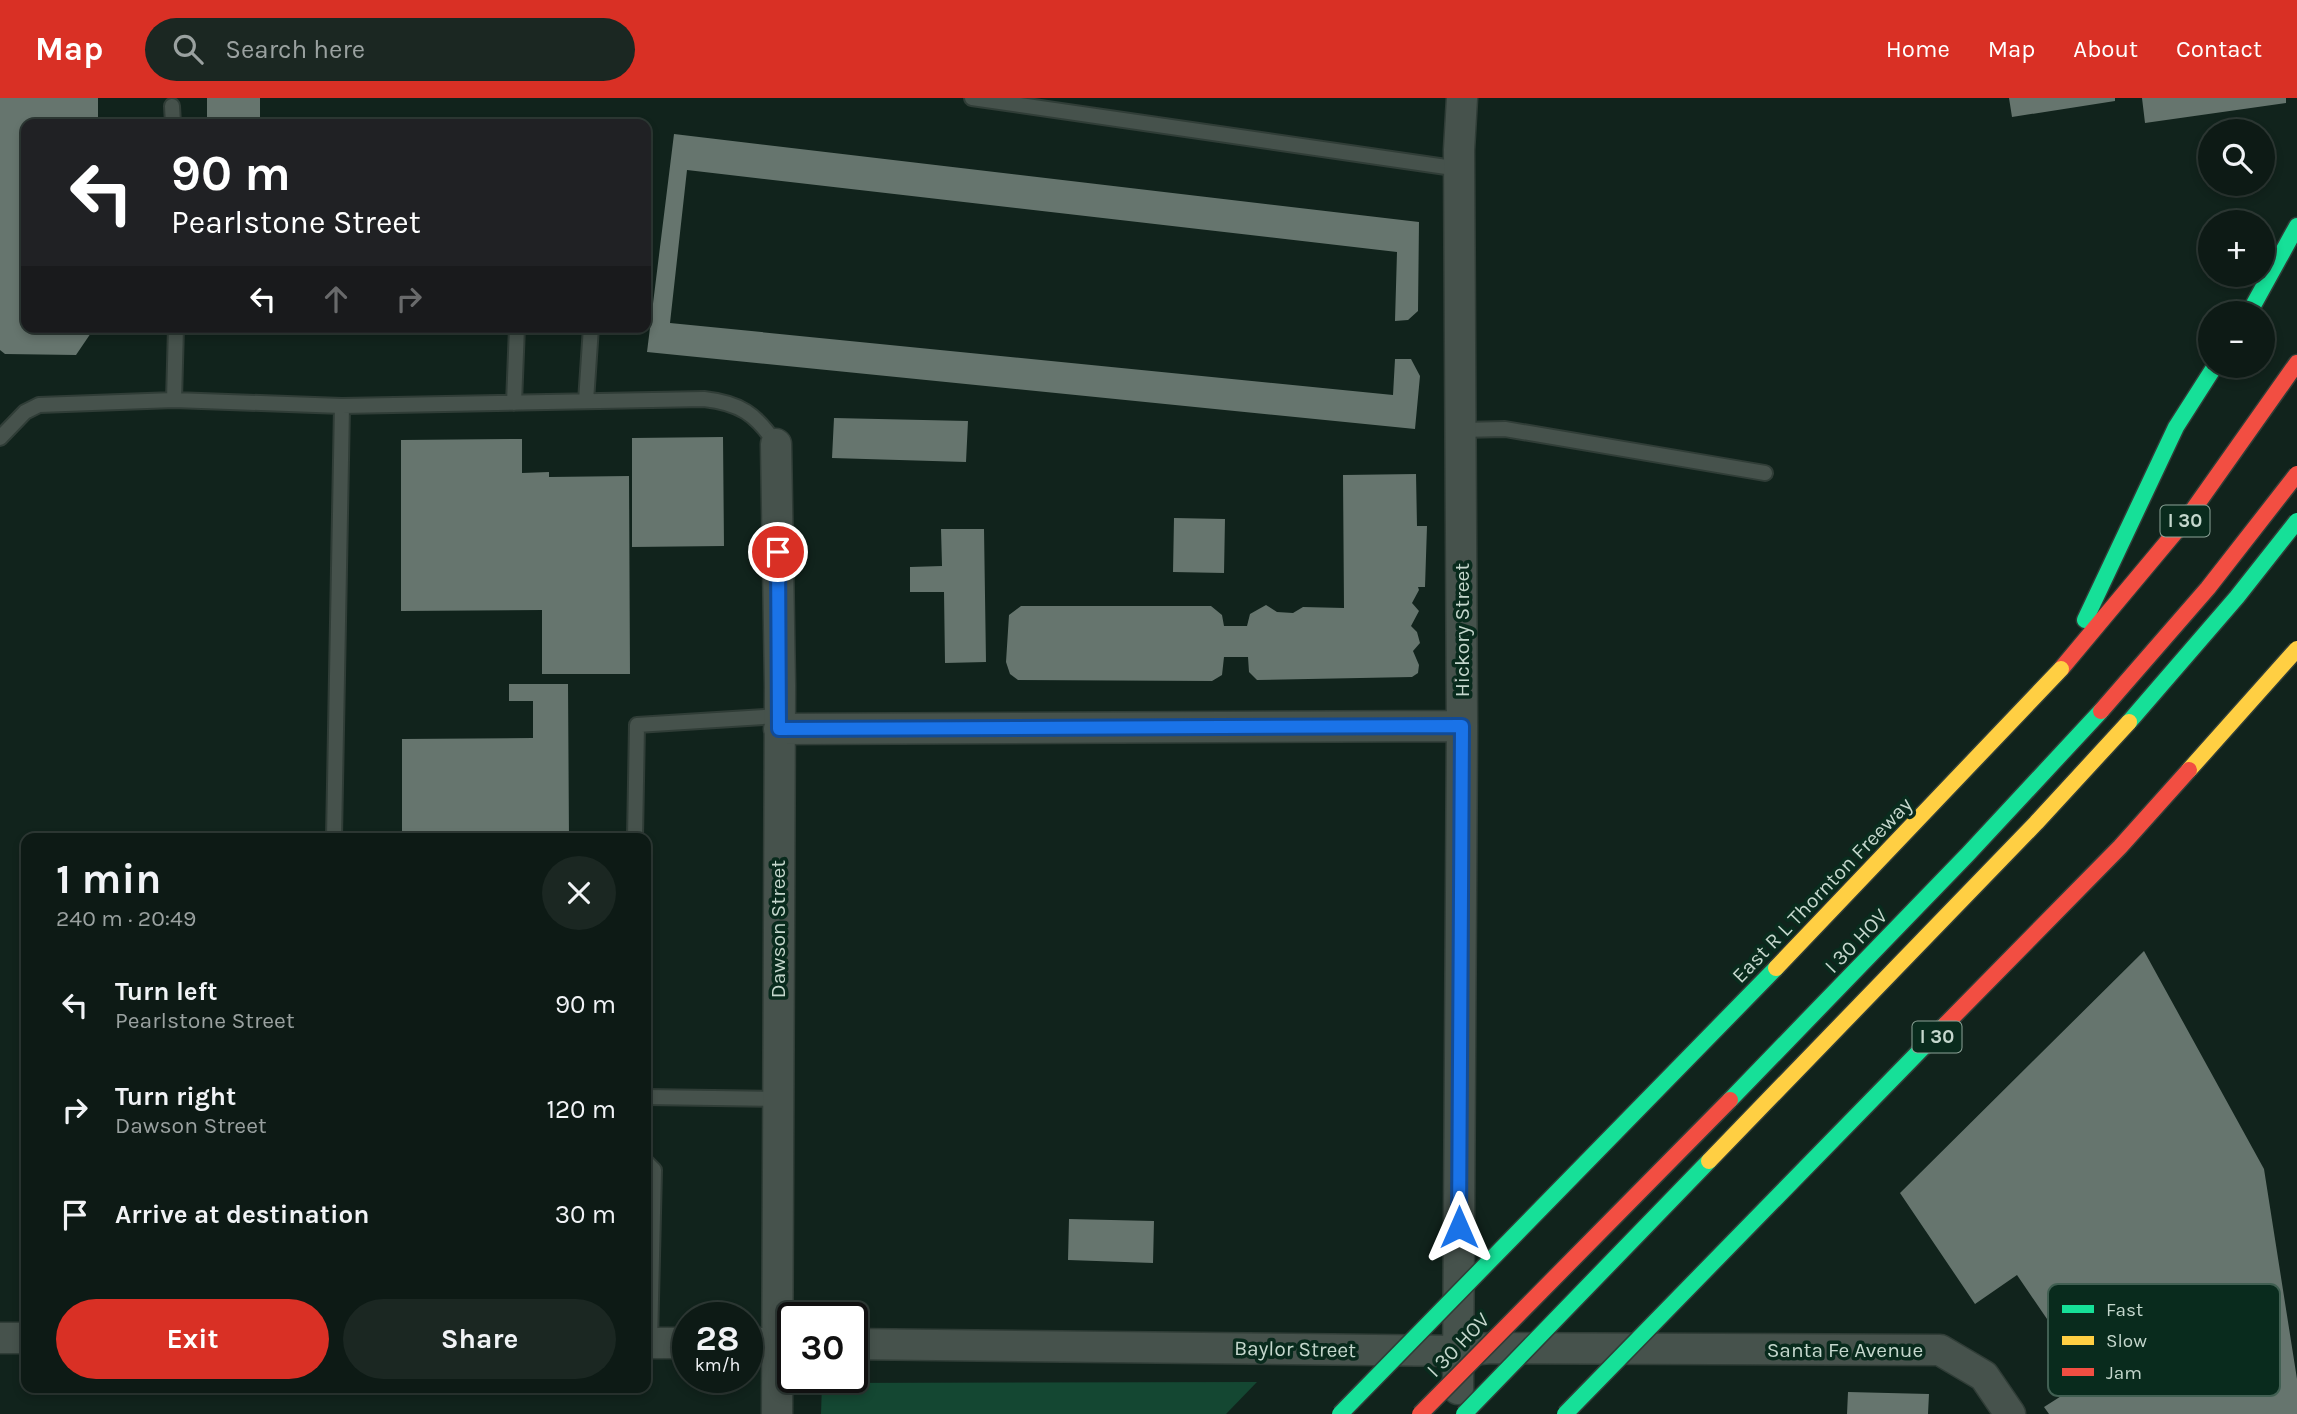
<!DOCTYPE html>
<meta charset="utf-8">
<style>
body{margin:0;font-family:Karla,sans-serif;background:#1b2722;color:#f1f3f6;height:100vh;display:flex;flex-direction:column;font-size:26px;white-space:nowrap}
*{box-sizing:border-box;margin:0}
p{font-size:23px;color:#9aa1a0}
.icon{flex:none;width:38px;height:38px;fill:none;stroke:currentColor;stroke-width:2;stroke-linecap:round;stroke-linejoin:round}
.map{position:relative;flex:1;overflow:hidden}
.drawer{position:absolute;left:21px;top:735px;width:630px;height:560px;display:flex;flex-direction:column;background:#0d1a15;border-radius:14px;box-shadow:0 4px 10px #0003,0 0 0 2px #2d3834}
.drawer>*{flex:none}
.top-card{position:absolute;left:21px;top:21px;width:630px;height:214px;border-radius:14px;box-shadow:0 4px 10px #0003,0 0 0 2px #2d3834;background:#202124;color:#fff;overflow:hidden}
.buttons{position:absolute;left:2198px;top:21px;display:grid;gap:14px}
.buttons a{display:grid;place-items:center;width:77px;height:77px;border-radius:50%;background:#0d1a15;box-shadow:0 4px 10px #0003,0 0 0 2px #2d3834;font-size:35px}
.speed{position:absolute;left:672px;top:1204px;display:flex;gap:14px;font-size:35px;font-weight:700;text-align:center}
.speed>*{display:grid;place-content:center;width:91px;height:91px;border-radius:50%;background:#0d1a15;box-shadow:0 4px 10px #0003,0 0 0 2px #2d3834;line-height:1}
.speed small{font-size:18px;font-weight:400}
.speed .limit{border:4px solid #111;border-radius:10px;background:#fff;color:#111}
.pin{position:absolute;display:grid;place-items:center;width:60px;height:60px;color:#fff;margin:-30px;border:4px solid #fff;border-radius:50%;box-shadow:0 2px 7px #0007}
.me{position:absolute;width:77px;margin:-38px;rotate:0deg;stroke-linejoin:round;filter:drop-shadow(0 0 5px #0008)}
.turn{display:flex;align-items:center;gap:24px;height:147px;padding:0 35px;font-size:32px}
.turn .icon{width:91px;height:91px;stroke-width:2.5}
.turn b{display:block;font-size:49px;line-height:60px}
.lanes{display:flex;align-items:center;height:66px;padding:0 35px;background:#0003;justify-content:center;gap:35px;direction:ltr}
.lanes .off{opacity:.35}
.round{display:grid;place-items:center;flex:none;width:74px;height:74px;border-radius:37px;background:#1b2722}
.summary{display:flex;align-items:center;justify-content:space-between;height:119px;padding:0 35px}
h1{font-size:42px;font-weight:700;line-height:52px}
.cta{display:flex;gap:14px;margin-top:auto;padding:14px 35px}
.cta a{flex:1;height:80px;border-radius:42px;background:#d93025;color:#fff;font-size:28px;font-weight:700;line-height:80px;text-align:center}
.cta a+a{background:#1b2722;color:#f1f3f6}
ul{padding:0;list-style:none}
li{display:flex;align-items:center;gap:21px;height:105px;padding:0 35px}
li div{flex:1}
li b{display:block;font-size:26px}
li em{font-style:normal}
header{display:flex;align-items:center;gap:42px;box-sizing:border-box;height:98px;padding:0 35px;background:#d93025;color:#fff}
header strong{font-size:33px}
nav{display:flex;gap:38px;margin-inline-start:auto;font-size:24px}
.search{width:490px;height:63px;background:#1b2722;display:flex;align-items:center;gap:18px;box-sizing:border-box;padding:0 24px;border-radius:38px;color:#9aa1a0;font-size:26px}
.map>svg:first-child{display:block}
</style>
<header>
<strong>Map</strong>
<div class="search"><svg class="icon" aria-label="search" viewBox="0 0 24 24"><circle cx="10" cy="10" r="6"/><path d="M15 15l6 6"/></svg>Search here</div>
<nav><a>Home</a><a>Map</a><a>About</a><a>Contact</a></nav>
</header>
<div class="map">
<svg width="2297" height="1316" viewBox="0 0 2297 1316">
<rect width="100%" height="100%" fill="#11231c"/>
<path fill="#144732" d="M1257 1284 1226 1316H821L822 1285Z"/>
<path fill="#66756e" d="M0 0H98V26H26V229H95L76 257 5 256 0 252Z
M207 0H260V26H207Z
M2009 0H2115V3L2012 19Z
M2142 0H2286V5L2145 25Z
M674 36 1419 124 1418 213 1408 222 1395 223 1397 154 687 72 670 225 1393 297 1395 261H1411L1420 278 1415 331 647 254Z
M834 320 968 323 966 364 832 360Z
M723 339 724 448 632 449V340Z
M522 341V375L549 374V379L629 378 630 576H542V512L401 513V342Z
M1416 376 1417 428H1427L1425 489H1418L1419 492 1412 505 1419 513 1411 528 1417 534 1420 545 1413 553 1419 567 1418 575 1412 579 1257 582 1249 574 1248 559H1224L1222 577 1212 583 1018 582 1010 576 1006 564 1009 517 1021 508H1211L1222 517 1224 528H1247L1250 516 1266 507 1277 514 1293 515 1303 509 1344 510 1343 377Z
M1174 420 1225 421 1224 475 1173 474Z
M941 431H984L986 564 945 565 944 494H910V469L942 468Z
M509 586H568L569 740H402V641L533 640V603H509Z
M2144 853 2264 1071 2297 1281V1316H2049L2044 1309 2088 1281 2017 1177 1975 1206 1900 1095Z
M1069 1121 1154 1123 1153 1165 1068 1162Z
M1848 1294 1929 1296 1928 1316H1847Z"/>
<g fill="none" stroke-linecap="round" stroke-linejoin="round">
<g stroke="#303d37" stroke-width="18">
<path id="lane" d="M972 0 1460 71
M172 8 173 26
M174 302 176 229
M586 303 591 229
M514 305 517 229
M1461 332 1505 331 1765 375
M0 340 25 314 39 307 174 302 342 308 704 301C740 305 756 316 776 346
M334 740 342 308
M635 740 637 627 779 618
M646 999 778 1001
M646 1064 654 1072 650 1245"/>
</g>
<g stroke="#303d37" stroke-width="33">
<path id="street" d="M776 346 780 588 777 1316
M779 631 1462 628
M0 1240H26
M646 1245H688
M747 1245H793
M852 1246 1458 1253 1491 1250 1940 1252 1984 1278 2010 1316
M1458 1291 1462 628 1459 52 1462 0"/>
</g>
<g stroke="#303d37" stroke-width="19">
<path id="fast" d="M2249 215 2297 128
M2085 522 2176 329 2215 268"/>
</g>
<g stroke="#303d37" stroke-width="19">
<path id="jam" d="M2061 571 2188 419 2297 265"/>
</g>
<use href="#lane" stroke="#46524c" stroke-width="14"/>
<use href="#street" stroke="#46524c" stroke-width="30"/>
<use href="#fast" stroke="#16e098" stroke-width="16"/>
<use href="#jam" stroke="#f24e42" stroke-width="16"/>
<g stroke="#303d37" stroke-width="19" stroke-linecap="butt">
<path id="fast-bridge" d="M2129 624 2237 499 2297 423
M1730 1002 1968 756 2101 613
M1340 1316 1776 870
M1464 1316 1709 1063
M1565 1316 1945 927"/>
</g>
<g stroke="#303d37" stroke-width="19" stroke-linecap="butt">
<path id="slow-bridge" d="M2189 672 2297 551
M1776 870 2061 571
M1709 1063 2036 725 2129 624"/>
</g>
<g stroke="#303d37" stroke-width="19" stroke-linecap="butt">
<path id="jam-bridge" d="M2101 613 2208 490 2297 376
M1945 927 2120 749 2189 672
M1420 1316 1730 1002"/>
</g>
<use href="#fast-bridge" stroke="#16e098" stroke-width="16"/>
<use href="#slow-bridge" stroke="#ffcf43" stroke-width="16"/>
<use href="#jam-bridge" stroke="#f24e42" stroke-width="16"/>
</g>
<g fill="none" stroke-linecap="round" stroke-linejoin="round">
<g stroke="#114b97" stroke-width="18">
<path id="route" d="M778 454 779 631 1462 628 1459 1129"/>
</g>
<use href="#route" stroke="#1a73e8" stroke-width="12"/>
</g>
<g text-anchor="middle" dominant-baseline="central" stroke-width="7" stroke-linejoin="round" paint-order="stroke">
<g fill="#092b1d" stroke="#8da398" stroke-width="2">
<rect x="2160.5" y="407.5" width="49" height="31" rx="5"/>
<rect x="1912.5" y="923.5" width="49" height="31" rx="5"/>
</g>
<g font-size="19" font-weight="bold" fill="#c5d7cd">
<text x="2185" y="423">I 30</text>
<text x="1937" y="939">I 30</text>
</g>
<g font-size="21" fill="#c5d7cd" stroke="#092b1d">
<text transform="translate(1462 532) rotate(-90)">Hickory Street</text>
<text transform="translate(1822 792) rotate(-46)">East R L Thornton Freeway</text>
<text transform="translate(778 831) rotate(-90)">Dawson Street</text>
<text transform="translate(1856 843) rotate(-46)">I 30 HOV</text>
<text transform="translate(1458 1247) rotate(-46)">I 30 HOV</text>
<text transform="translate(1295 1251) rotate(1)">Baylor Street</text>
<text x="1845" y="1252">Santa Fe Avenue</text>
</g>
</g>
<rect x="2048" y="1186" width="232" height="112" rx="10" fill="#092b1d" stroke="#415f52" stroke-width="2"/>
<rect x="2062" y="1207" width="32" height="8" fill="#16e098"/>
<rect x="2062" y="1238" width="32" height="9" fill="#ffcf43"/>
<rect x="2062" y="1270" width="32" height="8" fill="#f24e42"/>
<g font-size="19" fill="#c5d7cd">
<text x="2106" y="1218">Fast</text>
<text x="2106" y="1249">Slow</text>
<text x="2106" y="1281">Jam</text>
</g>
</svg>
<div class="buttons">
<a><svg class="icon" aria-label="search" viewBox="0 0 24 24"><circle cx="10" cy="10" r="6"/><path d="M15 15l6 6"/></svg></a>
<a>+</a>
<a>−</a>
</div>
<div class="speed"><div>28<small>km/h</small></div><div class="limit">30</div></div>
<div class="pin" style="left:778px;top:454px;background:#d93025"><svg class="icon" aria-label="arrive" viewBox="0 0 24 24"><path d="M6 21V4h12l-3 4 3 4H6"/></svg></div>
<svg class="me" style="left:1459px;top:1129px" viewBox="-20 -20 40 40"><path d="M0-17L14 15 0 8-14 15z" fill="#1a73e8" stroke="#fff" stroke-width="4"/></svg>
<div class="top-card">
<div class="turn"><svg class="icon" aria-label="left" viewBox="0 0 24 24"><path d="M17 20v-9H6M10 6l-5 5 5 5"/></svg><div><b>90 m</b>Pearlstone Street</div></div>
<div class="lanes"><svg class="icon" aria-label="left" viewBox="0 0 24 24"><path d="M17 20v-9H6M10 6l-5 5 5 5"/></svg><svg class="icon off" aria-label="ahead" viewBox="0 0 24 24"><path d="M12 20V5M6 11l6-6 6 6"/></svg><svg class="icon off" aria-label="right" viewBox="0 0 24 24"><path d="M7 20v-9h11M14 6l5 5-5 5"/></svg></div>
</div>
<section class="drawer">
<div class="summary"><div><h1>1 min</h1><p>240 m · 20:49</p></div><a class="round"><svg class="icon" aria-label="close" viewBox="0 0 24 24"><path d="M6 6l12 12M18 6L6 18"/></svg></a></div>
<ul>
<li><svg class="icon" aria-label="left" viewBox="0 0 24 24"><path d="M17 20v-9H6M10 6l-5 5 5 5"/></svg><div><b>Turn left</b><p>Pearlstone Street</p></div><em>90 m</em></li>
<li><svg class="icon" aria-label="right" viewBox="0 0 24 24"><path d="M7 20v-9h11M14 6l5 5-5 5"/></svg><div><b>Turn right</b><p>Dawson Street</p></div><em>120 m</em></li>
<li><svg class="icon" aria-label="arrive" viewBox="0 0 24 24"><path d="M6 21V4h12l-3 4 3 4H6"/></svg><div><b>Arrive at destination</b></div><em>30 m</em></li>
</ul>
<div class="cta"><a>Exit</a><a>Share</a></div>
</section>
</div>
